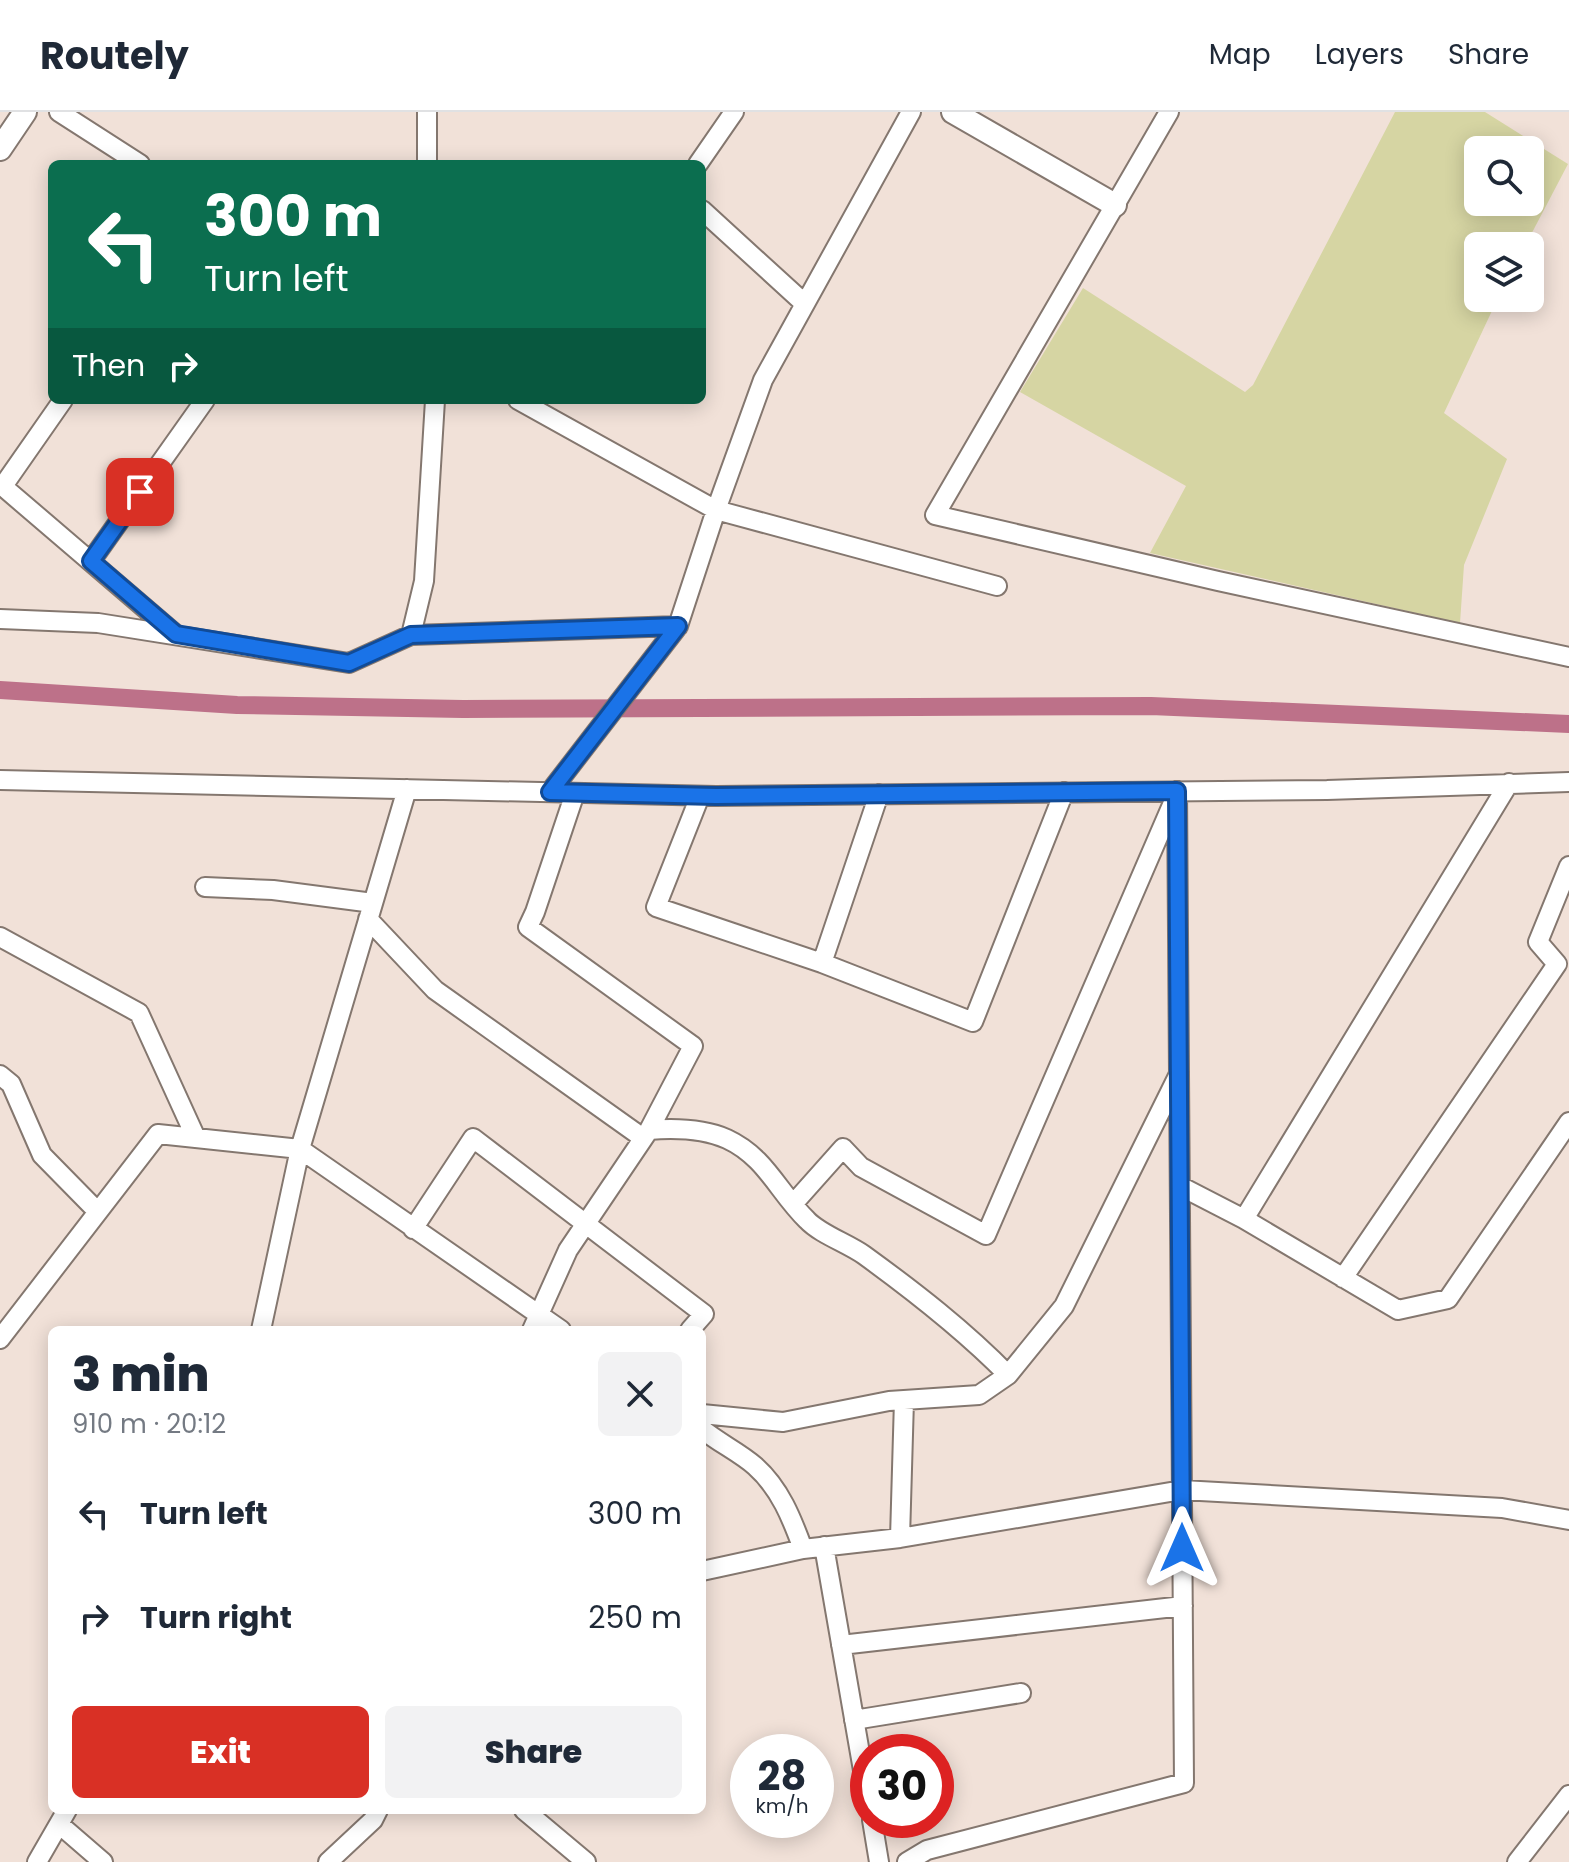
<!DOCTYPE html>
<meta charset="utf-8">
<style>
body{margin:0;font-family:Poppins,sans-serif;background:#f2f2f3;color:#1f2937;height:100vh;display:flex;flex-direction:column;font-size:30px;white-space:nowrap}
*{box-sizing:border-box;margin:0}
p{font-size:26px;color:#747a83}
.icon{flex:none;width:44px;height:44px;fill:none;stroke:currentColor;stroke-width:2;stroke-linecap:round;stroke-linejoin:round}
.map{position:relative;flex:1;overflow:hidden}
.panel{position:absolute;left:48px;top:1214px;width:658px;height:488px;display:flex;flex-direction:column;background:#fff;border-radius:12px;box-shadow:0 4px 20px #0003}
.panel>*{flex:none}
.guide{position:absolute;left:48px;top:48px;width:658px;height:244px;border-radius:12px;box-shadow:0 4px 20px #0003;background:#0b6e4f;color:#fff;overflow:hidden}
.buttons{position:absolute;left:1464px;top:24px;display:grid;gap:16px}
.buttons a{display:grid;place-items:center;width:80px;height:80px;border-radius:12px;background:#fff;box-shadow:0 4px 20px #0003;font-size:40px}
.speed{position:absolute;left:730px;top:1622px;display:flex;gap:16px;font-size:40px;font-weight:700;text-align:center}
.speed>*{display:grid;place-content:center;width:104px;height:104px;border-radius:50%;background:#fff;box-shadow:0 4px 20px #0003;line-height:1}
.speed small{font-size:20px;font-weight:400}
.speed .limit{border:12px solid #d22;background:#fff;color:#111}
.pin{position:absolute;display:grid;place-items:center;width:68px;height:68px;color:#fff;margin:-34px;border-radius:16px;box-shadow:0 4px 12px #0006}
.me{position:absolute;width:88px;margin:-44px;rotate:0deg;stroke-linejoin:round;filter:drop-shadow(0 0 6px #0008)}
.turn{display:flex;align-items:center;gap:28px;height:168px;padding:0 24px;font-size:36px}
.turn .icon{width:104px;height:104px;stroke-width:2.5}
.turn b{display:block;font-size:56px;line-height:68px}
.then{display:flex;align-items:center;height:76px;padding:0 24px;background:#0003;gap:16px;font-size:30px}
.round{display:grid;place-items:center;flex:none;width:84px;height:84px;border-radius:12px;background:#f2f2f3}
.head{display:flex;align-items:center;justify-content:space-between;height:136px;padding:0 24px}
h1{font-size:48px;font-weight:800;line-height:60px}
.cta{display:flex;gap:16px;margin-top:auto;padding:16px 24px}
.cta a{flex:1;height:92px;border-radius:12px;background:#d93025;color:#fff;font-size:32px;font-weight:800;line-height:92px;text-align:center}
.cta a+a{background:#f2f2f3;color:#1f2937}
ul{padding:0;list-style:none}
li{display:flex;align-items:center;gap:24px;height:104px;padding:0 24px}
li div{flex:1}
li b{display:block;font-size:30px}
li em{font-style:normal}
header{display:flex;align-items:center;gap:48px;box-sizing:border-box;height:112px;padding:0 40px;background:#fff;border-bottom:2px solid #e0e1e3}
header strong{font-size:38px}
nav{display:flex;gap:44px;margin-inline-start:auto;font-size:28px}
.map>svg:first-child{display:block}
</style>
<header>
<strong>Routely</strong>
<nav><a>Map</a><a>Layers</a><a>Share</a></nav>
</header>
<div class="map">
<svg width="1569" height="1750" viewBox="0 0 1569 1750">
<rect width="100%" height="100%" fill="#f1e1d8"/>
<path fill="#d6d5a3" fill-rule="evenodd" d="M1395 0H1485L1568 52 1525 134H1478V186H1498L1444 301 1507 347 1464 453 1460 511 1150 441 1186 374 1020 280 1083 176 1245 280 1253 273ZM1478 38H1530V90H1478Z"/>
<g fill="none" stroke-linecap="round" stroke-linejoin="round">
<path stroke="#bd7189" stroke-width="18" d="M0 578 237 593 463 597 1151 594 1569 612"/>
<g stroke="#84776f" stroke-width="22">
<path id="minor" d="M59 0 140 52
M427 0V52
M1169 0 935 403 1218 469 1569 545
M698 52 734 0
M702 98 805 192
M518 288 716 398 997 474
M0 372 174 521
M3 374 63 288
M91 449 205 288
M0 507 98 511 349 551 411 523 678 514 716 398 763 268 911 0
M411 523 424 469 435 288
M0 668 716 684 1327 678 1569 670
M1509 671 1244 1107 1398 1198 1448 1187 1569 1010
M550 680 678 514
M575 681 535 800 528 815 693 934 649 1018
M879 682 822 851 973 910 1064 680
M700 684 656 795 822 851
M205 775 273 778 373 791
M368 807 435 878 643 1026
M0 825 139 901 196 1026
M0 963 11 972 42 1043 98 1100
M1180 1074 1244 1107
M794 1091 843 1036 861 1055 986 1123 1175 686
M413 1117 473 1026 704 1202 690 1218
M1343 1166 1557 852 1538 830 1569 754
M261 1218 300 1037 561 1218
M532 1218 568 1138 649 1018C674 1016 702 1016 727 1027 766 1045 778 1080 807 1108 820 1122 847 1131 864 1143 915 1180 964 1218 1008 1263L979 1283 889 1289 783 1310 702 1302
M0 1227 158 1022 300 1037 407 677
M1008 1263 1064 1194 1178 964
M702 1317C719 1331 739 1340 755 1354 780 1376 792 1407 803 1437L900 1426 1182 1378 1502 1396 1569 1408
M900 1426 904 1288
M824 1434 868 1687
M702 1459 803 1437
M841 1533 1183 1494
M854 1608 1021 1581
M524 1698 586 1750
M872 1708 879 1750
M59 1712 103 1750
M37 1750 67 1698
M328 1750 373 1708 378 1698
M907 1750 927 1738 1184 1671 1177 679
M1517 1750 1569 1683"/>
</g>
<g stroke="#84776f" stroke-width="26">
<path id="tertiary" d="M953 0 1115 93
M0 37 25 0"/>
</g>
<use href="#minor" stroke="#fff" stroke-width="18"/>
<use href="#tertiary" stroke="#fff" stroke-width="22"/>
</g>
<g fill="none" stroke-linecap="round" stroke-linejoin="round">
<g stroke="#114b97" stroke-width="20">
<path id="route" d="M140 380 91 449 176 522 349 551 411 523 678 514 550 680 716 684 1177 679 1182 1436"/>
</g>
<use href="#route" stroke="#1a73e8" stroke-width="14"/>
</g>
</svg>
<div class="buttons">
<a><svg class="icon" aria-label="search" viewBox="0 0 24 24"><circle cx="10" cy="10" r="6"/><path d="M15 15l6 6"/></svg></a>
<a><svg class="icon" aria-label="layers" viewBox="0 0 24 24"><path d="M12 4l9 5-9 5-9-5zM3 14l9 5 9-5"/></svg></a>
</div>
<div class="speed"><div>28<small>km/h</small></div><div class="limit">30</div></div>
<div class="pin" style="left:140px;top:380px;background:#d93025"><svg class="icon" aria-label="arrive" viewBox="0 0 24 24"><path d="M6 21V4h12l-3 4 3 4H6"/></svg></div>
<svg class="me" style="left:1182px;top:1436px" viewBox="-20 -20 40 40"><path d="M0-17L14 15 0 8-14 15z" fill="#1a73e8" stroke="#fff" stroke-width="4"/></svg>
<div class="guide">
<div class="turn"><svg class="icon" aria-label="left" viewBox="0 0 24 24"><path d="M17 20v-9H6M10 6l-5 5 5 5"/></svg><div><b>300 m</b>Turn left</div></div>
<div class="then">Then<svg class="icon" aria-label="right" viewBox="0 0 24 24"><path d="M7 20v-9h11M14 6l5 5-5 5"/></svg></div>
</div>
<section class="panel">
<div class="head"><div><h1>3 min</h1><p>910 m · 20:12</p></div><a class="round"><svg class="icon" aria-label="close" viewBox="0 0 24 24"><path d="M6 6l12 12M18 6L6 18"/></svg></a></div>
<ul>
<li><svg class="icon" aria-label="left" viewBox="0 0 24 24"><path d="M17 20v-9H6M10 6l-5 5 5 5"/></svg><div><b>Turn left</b></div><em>300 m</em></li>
<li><svg class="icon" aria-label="right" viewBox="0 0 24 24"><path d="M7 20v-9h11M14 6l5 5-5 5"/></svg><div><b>Turn right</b></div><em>250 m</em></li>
</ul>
<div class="cta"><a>Exit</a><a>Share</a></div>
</section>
</div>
